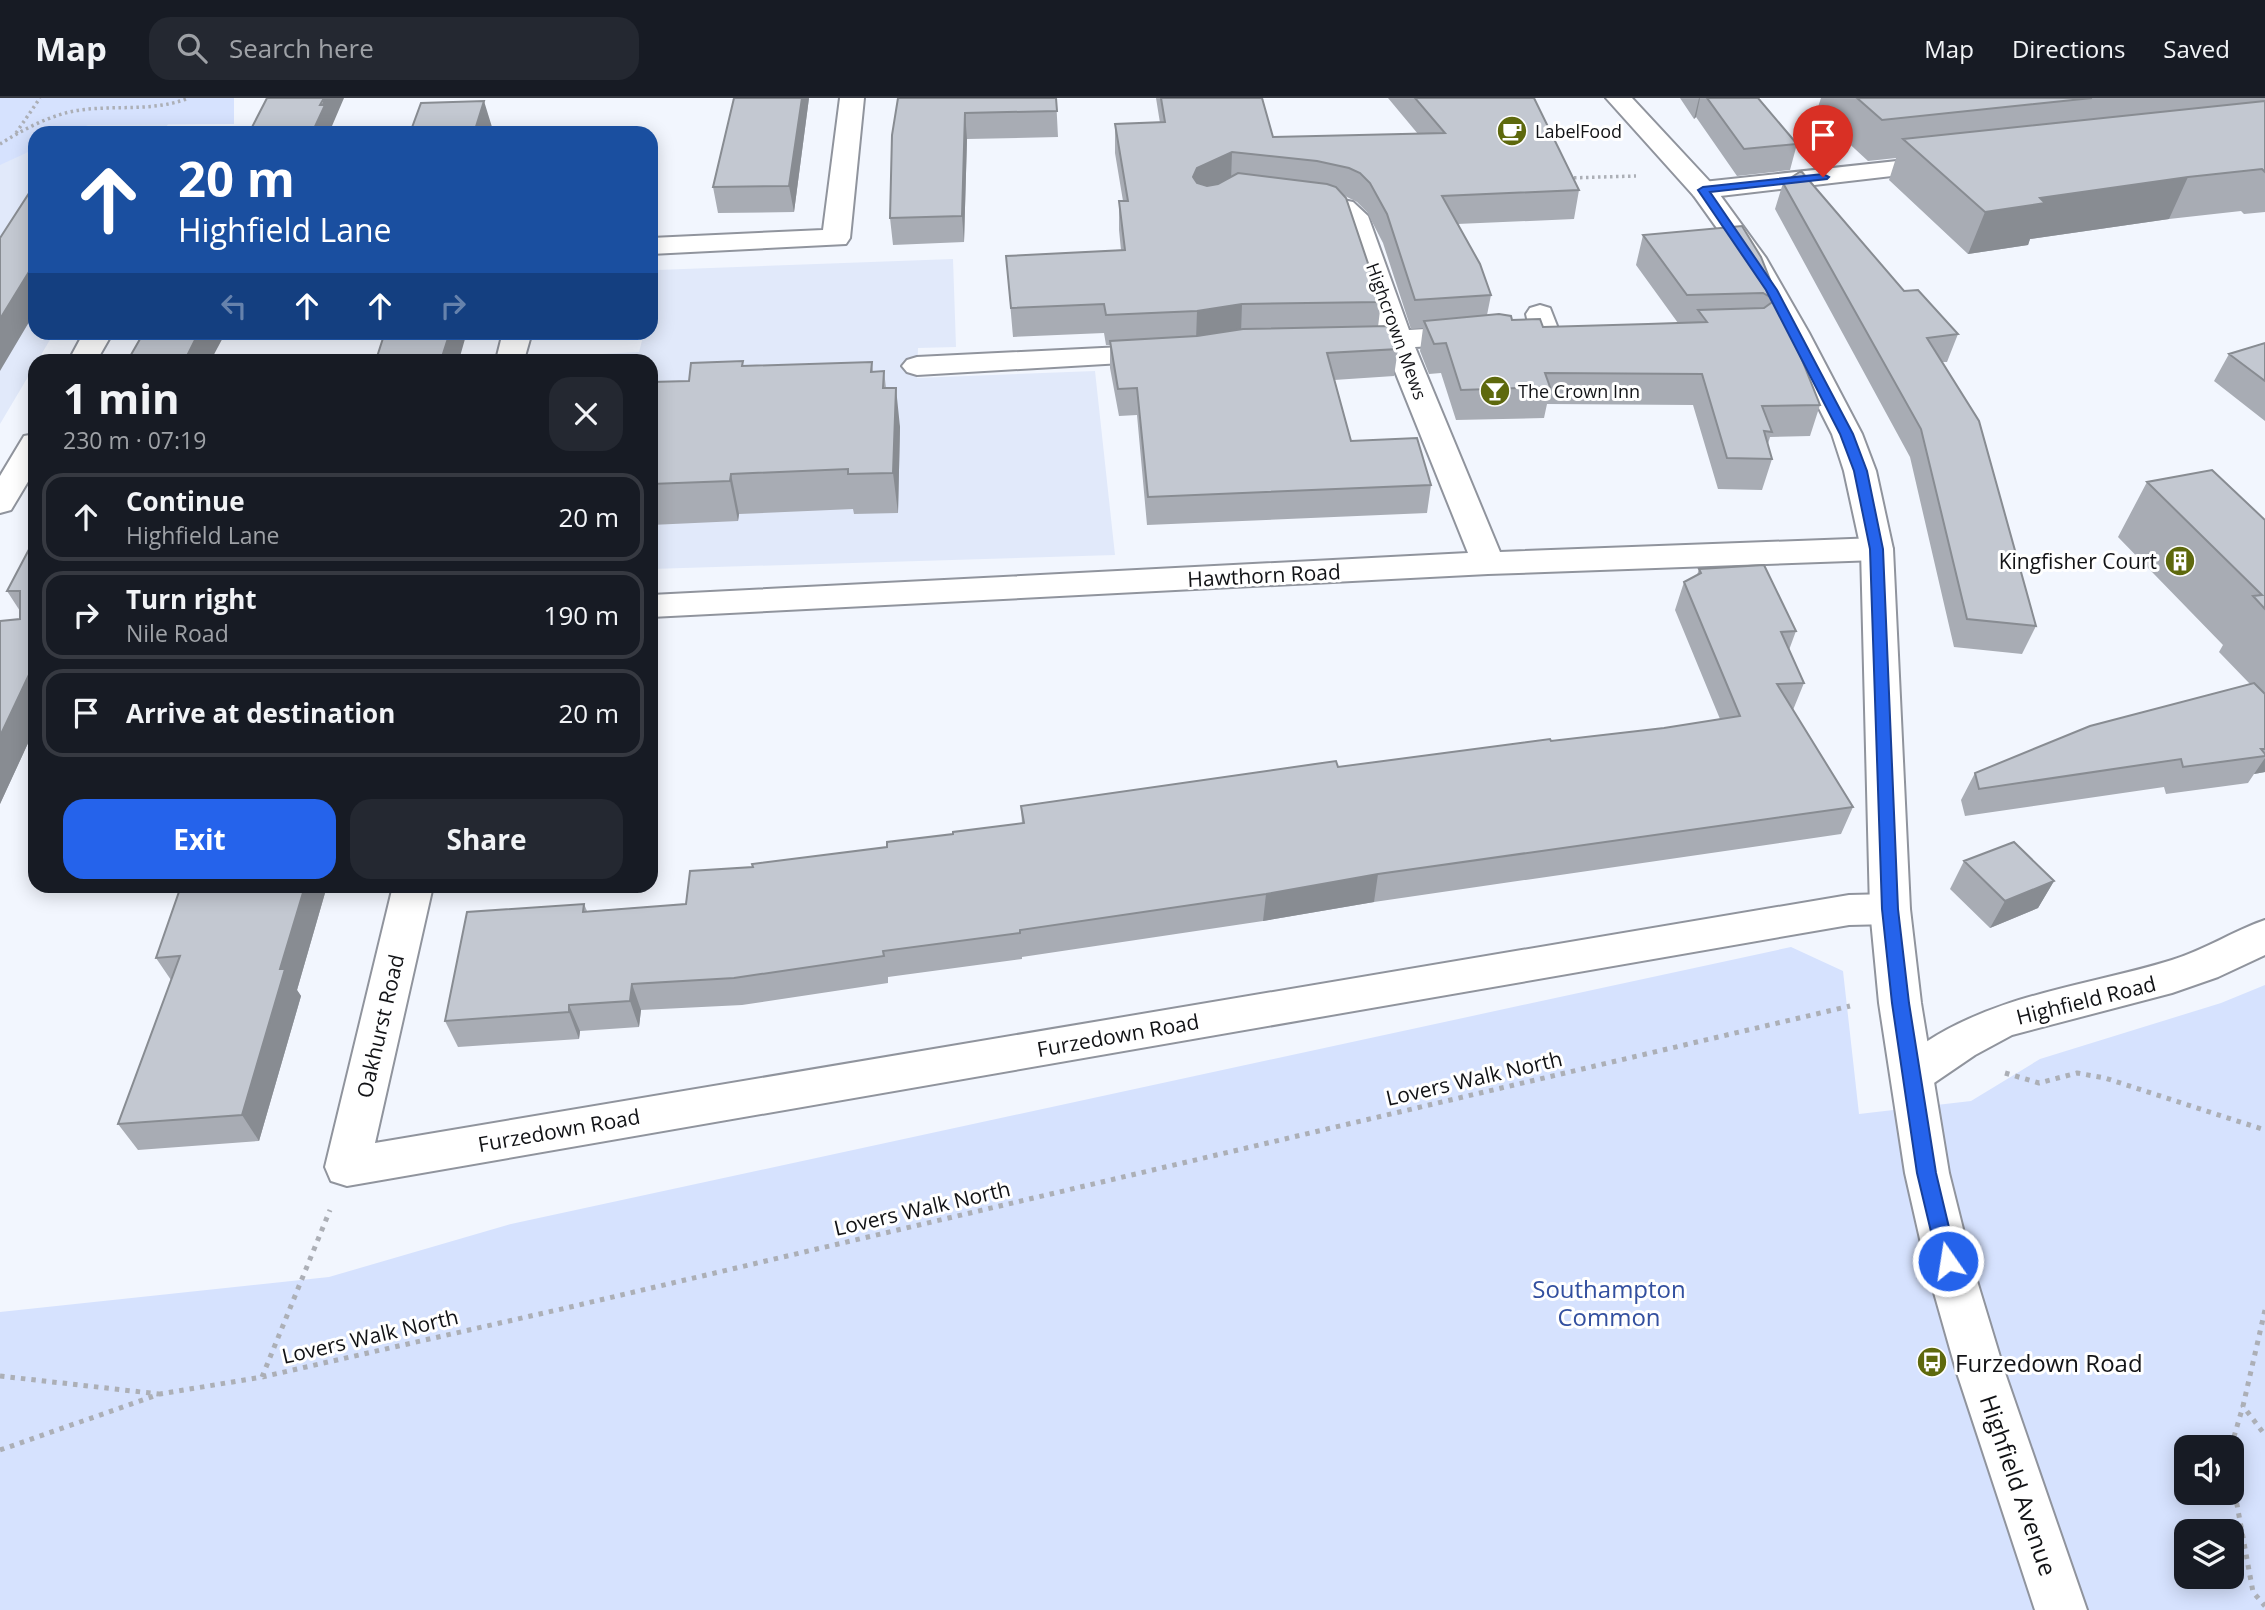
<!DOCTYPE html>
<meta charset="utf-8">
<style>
body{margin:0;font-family:"Open Sans",sans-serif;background:#242831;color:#f1f3f6;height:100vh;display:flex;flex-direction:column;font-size:26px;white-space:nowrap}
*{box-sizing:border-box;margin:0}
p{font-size:23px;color:#9ea1a6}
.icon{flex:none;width:38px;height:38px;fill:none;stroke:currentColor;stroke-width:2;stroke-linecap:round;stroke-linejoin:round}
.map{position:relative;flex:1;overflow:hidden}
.side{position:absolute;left:28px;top:256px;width:630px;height:539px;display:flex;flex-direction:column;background:#171b24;border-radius:21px;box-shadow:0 4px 18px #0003}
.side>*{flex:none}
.top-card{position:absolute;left:28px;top:28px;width:630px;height:214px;border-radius:21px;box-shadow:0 4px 18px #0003;background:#1a4fa0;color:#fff;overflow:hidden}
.controls{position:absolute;left:2174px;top:1337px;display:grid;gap:14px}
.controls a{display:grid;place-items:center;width:70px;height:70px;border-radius:14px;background:#171b24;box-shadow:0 4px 18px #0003;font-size:35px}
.pin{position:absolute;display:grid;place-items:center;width:60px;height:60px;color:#fff;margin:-72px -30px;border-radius:50% 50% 50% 0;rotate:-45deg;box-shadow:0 0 7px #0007}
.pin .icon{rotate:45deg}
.me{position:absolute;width:77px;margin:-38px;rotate:347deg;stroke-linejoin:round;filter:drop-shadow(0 0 5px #0008)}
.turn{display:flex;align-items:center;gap:24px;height:147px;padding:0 35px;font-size:32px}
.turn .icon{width:91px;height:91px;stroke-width:2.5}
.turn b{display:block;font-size:49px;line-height:60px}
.lanes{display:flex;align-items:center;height:66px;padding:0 35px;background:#0003;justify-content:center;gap:35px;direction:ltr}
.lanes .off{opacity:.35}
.round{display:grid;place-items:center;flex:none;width:74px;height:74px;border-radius:21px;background:#242831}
.head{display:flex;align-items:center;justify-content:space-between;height:119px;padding:0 35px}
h1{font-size:42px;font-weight:700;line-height:52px}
.button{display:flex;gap:14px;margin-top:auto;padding:14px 35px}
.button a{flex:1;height:80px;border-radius:21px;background:#2563eb;color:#fff;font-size:28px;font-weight:700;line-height:80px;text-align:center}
.button a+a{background:#242831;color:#f1f3f6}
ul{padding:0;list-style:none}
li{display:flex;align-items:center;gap:21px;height:88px;margin:0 14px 10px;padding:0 21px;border:4px solid #363941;border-radius:21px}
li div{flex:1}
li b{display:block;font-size:26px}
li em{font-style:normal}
header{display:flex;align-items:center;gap:42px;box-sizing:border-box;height:98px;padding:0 35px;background:#171b24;border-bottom:2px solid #363941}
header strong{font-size:33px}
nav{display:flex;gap:38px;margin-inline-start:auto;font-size:24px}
.search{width:490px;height:63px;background:#242831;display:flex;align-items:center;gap:18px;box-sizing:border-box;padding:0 24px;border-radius:21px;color:#9ea1a6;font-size:26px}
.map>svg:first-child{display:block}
</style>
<header>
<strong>Map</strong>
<div class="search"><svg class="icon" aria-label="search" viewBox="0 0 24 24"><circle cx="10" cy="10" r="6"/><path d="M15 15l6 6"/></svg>Search here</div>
<nav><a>Map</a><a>Directions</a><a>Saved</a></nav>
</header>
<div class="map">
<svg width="2265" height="1512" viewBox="0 0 2265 1512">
<rect width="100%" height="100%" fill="#f2f6fe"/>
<path fill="#e1e9fa" d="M0 0H234V26H168L163 35H35V234L54 235 38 262H35V267L0 326Z
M953 161 956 249 918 250 917 280 1095 273 1115 457 651 471V262H599L601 256 639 254 644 235 651 234V200L657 172Z"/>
<path fill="#d6e2fe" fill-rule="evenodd" d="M0 0H234V26L88 27 70 35H35V51L0 67Z
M1791 849 1843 873 1859 1016 1971 1003 2040 961 2221 905 2265 887V1512H0V1214L329 1179 511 1126ZM2186 1349H2231V1395H2186ZM2186 1433H2231V1479H2186Z"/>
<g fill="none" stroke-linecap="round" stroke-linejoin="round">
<g stroke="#90949d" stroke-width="4">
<path id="street" d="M840 0H864L850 140 846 146 651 156V140L823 132Z
M1943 58 1952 61 1956 66 1952 71 1703 100 1694 98 1690 92 1694 86 1703 84Z
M1304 94 1353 104 1368 118 1409 232 1528 225 1526 216 1530 210 1540 207 1550 210 1559 233 1555 239 1545 242 1415 249 1500 454 1877 440 1889 444 1893 451 1889 458 1877 462 1488 476 651 519V497L1468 455 1386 251 1342 254 1332 251 1327 245 1332 239 1380 234 1346 127 1335 116 1295 108 1291 102 1295 96Z
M84 234H113L97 262H69Z
M503 234H532L524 262H496Z
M1163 247 1173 250 1178 256 1173 262 917 277 907 274 902 268 907 262 917 259Z
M35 336V372L11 412 0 415V378L24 338Z
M393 788H433L375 1045 1849 797 1890 796 1904 800 1910 811 1904 822 1890 826 1849 827 347 1088 331 1083 325 1069Z
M2265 822V857L2218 879 2172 895 2012 937 1975 957 1928 989 1913 994 1898 989 1892 976C1899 961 1912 954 1926 944 2001 895 2088 888 2172 862 2205 852 2233 833 2265 822Z"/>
</g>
<g stroke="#90949d" stroke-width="4">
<path id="primary" d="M1606 0H1632L1712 86 1766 160 1809 235 1862 336 1876 373 1893 451 1910 811 1921 905 1949 1075 1971 1163 2004 1272 2087 1512H2035L1956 1272 1925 1163 1905 1075 1879 905 1870 811 1861 451 1844 373 1832 336 1781 235 1739 161 1694 98Z"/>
</g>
<path stroke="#acafb6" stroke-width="3.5" stroke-dasharray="2.5 3.5" stroke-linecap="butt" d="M16 35 40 0
M0 46C24 31 52 16 80 12 118 7 153 14 189 0
M1568 80 1636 78"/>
<path stroke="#acafb6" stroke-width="5" stroke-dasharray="4.5 6" stroke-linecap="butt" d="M2005 975 2039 985 2077 975 2105 980 2265 1032
M2265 1212 2243 1308 2265 1337
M0 1278 159 1296
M262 1279 330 1112
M2231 1349 2243 1308
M0 1352 160 1296 262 1279 566 1210 1850 908
M2231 1374 2253 1494 2265 1508"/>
<use href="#street" fill="#fff" fill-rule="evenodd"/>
<use href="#primary" fill="#fff" fill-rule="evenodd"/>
</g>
<path fill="#a8acb4" d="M809 0 794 114 718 115 713 89Z
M898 0H1056L1058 39 967 41 964 144 893 147 890 120Z
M1156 0H1262L1273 39 1418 36 1388 0H1534L1579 92 1574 121 1457 126 1491 197 1487 217 1543 229 1678 225 1636 167 1643 137 1742 128 1820 307 1810 338 1770 339 1768 346 1772 361 1762 392 1718 391 1693 307 1547 306 1544 320 1456 322 1441 275 1429 276 1420 253 1423 230 1411 231 1383 145 1367 114 1357 104 1345 98 1381 204 1378 229 1398 251 1394 278 1334 282 1351 343 1431 387 1427 415 1147 427 1137 317 1119 318 1110 270V247H1106L1104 235 1013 239 1006 158 1121 152 1119 132V103H1123L1115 55V26L1160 25Z
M1680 0H1758L1797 46 1790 72 1737 78 1696 19 1694 21Z
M1821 0H2265V114L2244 116 2241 113 2169 121 2030 141 2028 147 1968 156 1889 82 1896 60 1868 63 1816 15Z
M1783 85 1904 193 1958 236 1947 264H1942L2036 528 2022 556 1954 549 1910 359 1775 111Z
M2265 245V323L2214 283 2229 256Z
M872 264 873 274 884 273 886 290 900 329 898 415 854 416 853 411 739 416 738 423 651 427V284L689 283 744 268Z
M2147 384 2265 422V674L2254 676 2248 685 2166 696 2164 689 1965 718 1961 702 1975 675 2250 586 2219 554 2223 547 2118 439Z
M35 440V630L0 706V523L20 521V513L7 493Z
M1699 471 1796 533 1789 552 1804 585 1793 612 1853 709 1841 736 1374 804 1263 823 1022 859V861L888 879V885L742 907 641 912 639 929 580 933 579 941 458 949 445 923 584 806 587 813 686 806 753 769 887 749 953 736 1022 726 1021 708 1664 630 1720 621 1675 512 1684 484 1697 477Z
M1964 763 2054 783 2038 810 1990 830 1950 791Z
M181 788H327L297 892 301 898 259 1043 138 1052 118 1026 171 882 156 860Z"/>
<path fill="#888c92" d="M324 0H344L332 28 334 33 333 35H312Z
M802 0H809L794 114 789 88Z
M1699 0H1700L1696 19 1694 21Z
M484 3 492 29 489 35H474Z
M965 15 967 41 964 144 962 118Z
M1232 54 1231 83 1192 107 1193 79 1197 70Z
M2188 79 2169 121 2030 141 2028 147 1968 156 1985 114 2040 100Z
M35 164V214L0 273V221Z
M1242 206 1241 235 1196 242 1197 213Z
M199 234H226L211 262H185Z
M450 234H467L459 262H441Z
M896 290 900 329 898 415 893 375Z
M731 376 739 416 738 423 730 383Z
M35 564V630L0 706V638Z
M2265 660V674L2254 676Z
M1378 776 1374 804 1263 823 1266 796Z
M2054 783 2038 810 1990 830 2005 803Z
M305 788H327L297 892 301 898 259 1043 242 1017 280 871Z
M632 886 641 912 639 929 630 903Z
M569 907 580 933 579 941 569 914Z"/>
<path fill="#c3c8d1" stroke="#888c92" stroke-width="2" d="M267 0H324L320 7H325L312 35H249Z
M734 0H802L789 88 713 89Z
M898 0H1056L1057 13 965 15 962 118 890 120 892 37Z
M1161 0H1262L1273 39 1445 35 1415 0H1534L1579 92 1442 98 1480 166 1491 197 1415 202 1387 116 1370 85 1360 75 1349 70 1317 63 1232 54 1197 70 1193 79 1197 85 1207 88 1218 86 1238 75 1327 86 1336 89 1346 100 1381 204 1242 206 1197 213 1106 217 1104 206 1011 210 1006 158 1125 152 1119 103H1128L1115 26 1165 24Z
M1707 0H1758L1797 46 1744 51Z
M1857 0H2092L1882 22Z
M484 3 474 35H410L421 5Z
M2265 3V74L2262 71 2188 79 2040 100 2045 105 1985 114 1903 41Z
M1801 73 1904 193 1918 192 1958 236 1927 240 1979 323 2036 528 1967 521 1921 331 1783 85Z
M35 86V164L0 221V140Z
M1742 128 1761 159 1820 307 1762 308 1772 334 1764 333 1772 361 1727 360 1702 276 1545 275 1550 289 1461 292 1446 245 1434 246 1424 223 1499 216 1511 218 1512 222 1540 221 1543 229 1648 226 1707 224 1698 212 1764 210 1775 202 1763 195 1687 197 1643 137Z
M1389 228 1398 251 1327 255 1351 343 1417 340 1431 387 1148 399 1137 290 1118 291 1110 243 1197 238 1243 231Z
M144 234H199L185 262H128Z
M385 234H450L441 262H376Z
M2265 245V283L2229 256Z
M743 263 742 268 872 264 871 274 884 273 883 290H896L893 375 848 376V371L731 376 730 383 651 386V284L689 283 691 265Z
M2212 372 2265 422V511L2253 498 2262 497 2147 384Z
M35 440V564L0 638V523L20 521V493H7Z
M1764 467 1796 533 1781 534 1804 585 1777 586 1853 709 1378 776 1266 796 1020 832V835L883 853 884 858 734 880 632 886 630 903 569 907V914L445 923 467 814 584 806 583 814 686 806 690 773 753 769 752 766 887 749V744L953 736V734L1024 725 1021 708 1336 663 1338 669 1550 641 1551 643 1664 630 1740 618 1684 484 1701 475 1699 471Z
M2254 585 2265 596V651H2261L2265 656V658L2183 669 2181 661 1979 691 1975 675 2090 628Z
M2014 744 2054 783 2005 803 1964 763Z
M181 788H305L280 871H285L242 1017 118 1026 180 858 156 860Z"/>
<path fill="#2563eb" stroke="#184099" stroke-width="2" d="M1823 76 1829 79 1827 81 1710 94 1777 192 1853 336 1867 373 1883 451 1898 811 1909 905 1936 1075 1957 1163 1954 1169 1948 1172 1941 1169 1938 1163 1917 1075 1892 905 1882 811 1870 451 1854 373 1840 336 1766 192 1698 92 1703 89Z"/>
<defs>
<g id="cafe-disc" transform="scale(1.575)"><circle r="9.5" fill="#5e690d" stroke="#fff"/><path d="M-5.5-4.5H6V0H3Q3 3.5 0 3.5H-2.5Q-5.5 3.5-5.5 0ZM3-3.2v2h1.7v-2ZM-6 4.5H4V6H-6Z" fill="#fff"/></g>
<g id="bar-disc" transform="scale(1.575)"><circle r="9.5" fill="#5e690d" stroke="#fff"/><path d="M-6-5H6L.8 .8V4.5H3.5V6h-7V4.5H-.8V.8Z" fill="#fff"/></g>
<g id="building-disc" transform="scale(1.575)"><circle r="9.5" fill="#5e690d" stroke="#fff"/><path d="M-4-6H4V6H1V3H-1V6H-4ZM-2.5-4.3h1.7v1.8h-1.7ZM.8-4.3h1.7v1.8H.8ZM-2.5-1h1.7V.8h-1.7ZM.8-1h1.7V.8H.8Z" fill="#fff"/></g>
<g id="bus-disc" transform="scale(1.575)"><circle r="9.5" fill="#5e690d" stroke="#fff"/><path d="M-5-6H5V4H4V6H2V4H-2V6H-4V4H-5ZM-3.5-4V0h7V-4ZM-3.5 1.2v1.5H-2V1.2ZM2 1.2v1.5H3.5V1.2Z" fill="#fff"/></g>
</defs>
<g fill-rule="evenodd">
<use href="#cafe-disc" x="1512" y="33"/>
<use href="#bar-disc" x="1495" y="293"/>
<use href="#building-disc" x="2180" y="463"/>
<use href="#bus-disc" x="1932" y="1264"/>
</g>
<g text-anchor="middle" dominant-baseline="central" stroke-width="6" stroke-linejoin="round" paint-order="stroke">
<g font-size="18" fill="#121316" stroke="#fff" text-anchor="start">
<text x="1535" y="33">LabelFood</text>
<text x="1518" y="293">The Crown Inn</text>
</g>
<g font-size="18" fill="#121316" stroke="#fff">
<text transform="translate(1397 233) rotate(70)">Highcrown Mews</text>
</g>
<g font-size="21" fill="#121316" stroke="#fff" text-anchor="end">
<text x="2157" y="463">Kingfisher Court</text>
</g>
<g font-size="21" fill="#121316" stroke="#fff">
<text transform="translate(1264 477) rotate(-3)">Hawthorn Road</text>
<text transform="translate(2086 902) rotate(-14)">Highfield Road</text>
<text transform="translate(380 928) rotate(-77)">Oakhurst Road</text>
<text transform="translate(1118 937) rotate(-10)">Furzedown Road</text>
<text transform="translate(1474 980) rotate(-13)">Lovers Walk North</text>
<text transform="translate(559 1032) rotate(-10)">Furzedown Road</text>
<text transform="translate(922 1110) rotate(-13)">Lovers Walk North</text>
<text transform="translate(370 1238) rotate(-13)">Lovers Walk North</text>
</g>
<g font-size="24" fill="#324f9f" stroke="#fff">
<text x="1609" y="1190">Southampton<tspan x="1609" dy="28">Common</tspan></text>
</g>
<g font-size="24" fill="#121316" stroke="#fff" text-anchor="start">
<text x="1955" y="1264">Furzedown Road</text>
</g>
<g font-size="24" fill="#121316" stroke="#fff">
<text transform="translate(2019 1387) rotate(71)">Highfield Avenue</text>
</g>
</g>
</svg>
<div class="controls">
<a><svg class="icon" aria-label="sound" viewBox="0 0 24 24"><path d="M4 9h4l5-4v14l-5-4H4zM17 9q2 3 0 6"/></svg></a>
<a><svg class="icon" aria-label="layers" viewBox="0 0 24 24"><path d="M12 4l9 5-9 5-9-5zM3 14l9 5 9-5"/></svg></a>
</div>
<div class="pin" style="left:1823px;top:79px;background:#d93025"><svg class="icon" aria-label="arrive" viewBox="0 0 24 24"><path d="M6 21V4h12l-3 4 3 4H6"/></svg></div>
<svg class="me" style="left:1948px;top:1163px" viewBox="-20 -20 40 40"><circle r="17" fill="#2563eb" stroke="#fff" stroke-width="3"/><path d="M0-11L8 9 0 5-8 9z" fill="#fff"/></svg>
<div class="top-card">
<div class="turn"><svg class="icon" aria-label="ahead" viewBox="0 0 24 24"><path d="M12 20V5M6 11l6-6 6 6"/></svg><div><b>20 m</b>Highfield Lane</div></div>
<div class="lanes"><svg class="icon off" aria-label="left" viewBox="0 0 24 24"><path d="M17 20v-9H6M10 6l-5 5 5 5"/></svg><svg class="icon" aria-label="ahead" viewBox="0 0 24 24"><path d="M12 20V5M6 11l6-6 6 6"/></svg><svg class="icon" aria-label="ahead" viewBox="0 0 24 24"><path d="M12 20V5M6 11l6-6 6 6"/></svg><svg class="icon off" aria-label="right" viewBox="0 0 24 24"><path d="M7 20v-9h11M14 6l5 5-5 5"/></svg></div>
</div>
<section class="side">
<div class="head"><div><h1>1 min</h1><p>230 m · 07:19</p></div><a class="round"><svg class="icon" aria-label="close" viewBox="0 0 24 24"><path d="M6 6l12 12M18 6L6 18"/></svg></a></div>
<ul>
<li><svg class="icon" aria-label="ahead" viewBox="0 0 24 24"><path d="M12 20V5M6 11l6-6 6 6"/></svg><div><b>Continue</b><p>Highfield Lane</p></div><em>20 m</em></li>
<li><svg class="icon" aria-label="right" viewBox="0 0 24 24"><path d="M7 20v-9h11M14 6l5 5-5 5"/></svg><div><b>Turn right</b><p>Nile Road</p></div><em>190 m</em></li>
<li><svg class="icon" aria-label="arrive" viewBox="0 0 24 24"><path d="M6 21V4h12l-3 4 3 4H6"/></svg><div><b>Arrive at destination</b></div><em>20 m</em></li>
</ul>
<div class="button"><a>Exit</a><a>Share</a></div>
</section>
</div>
